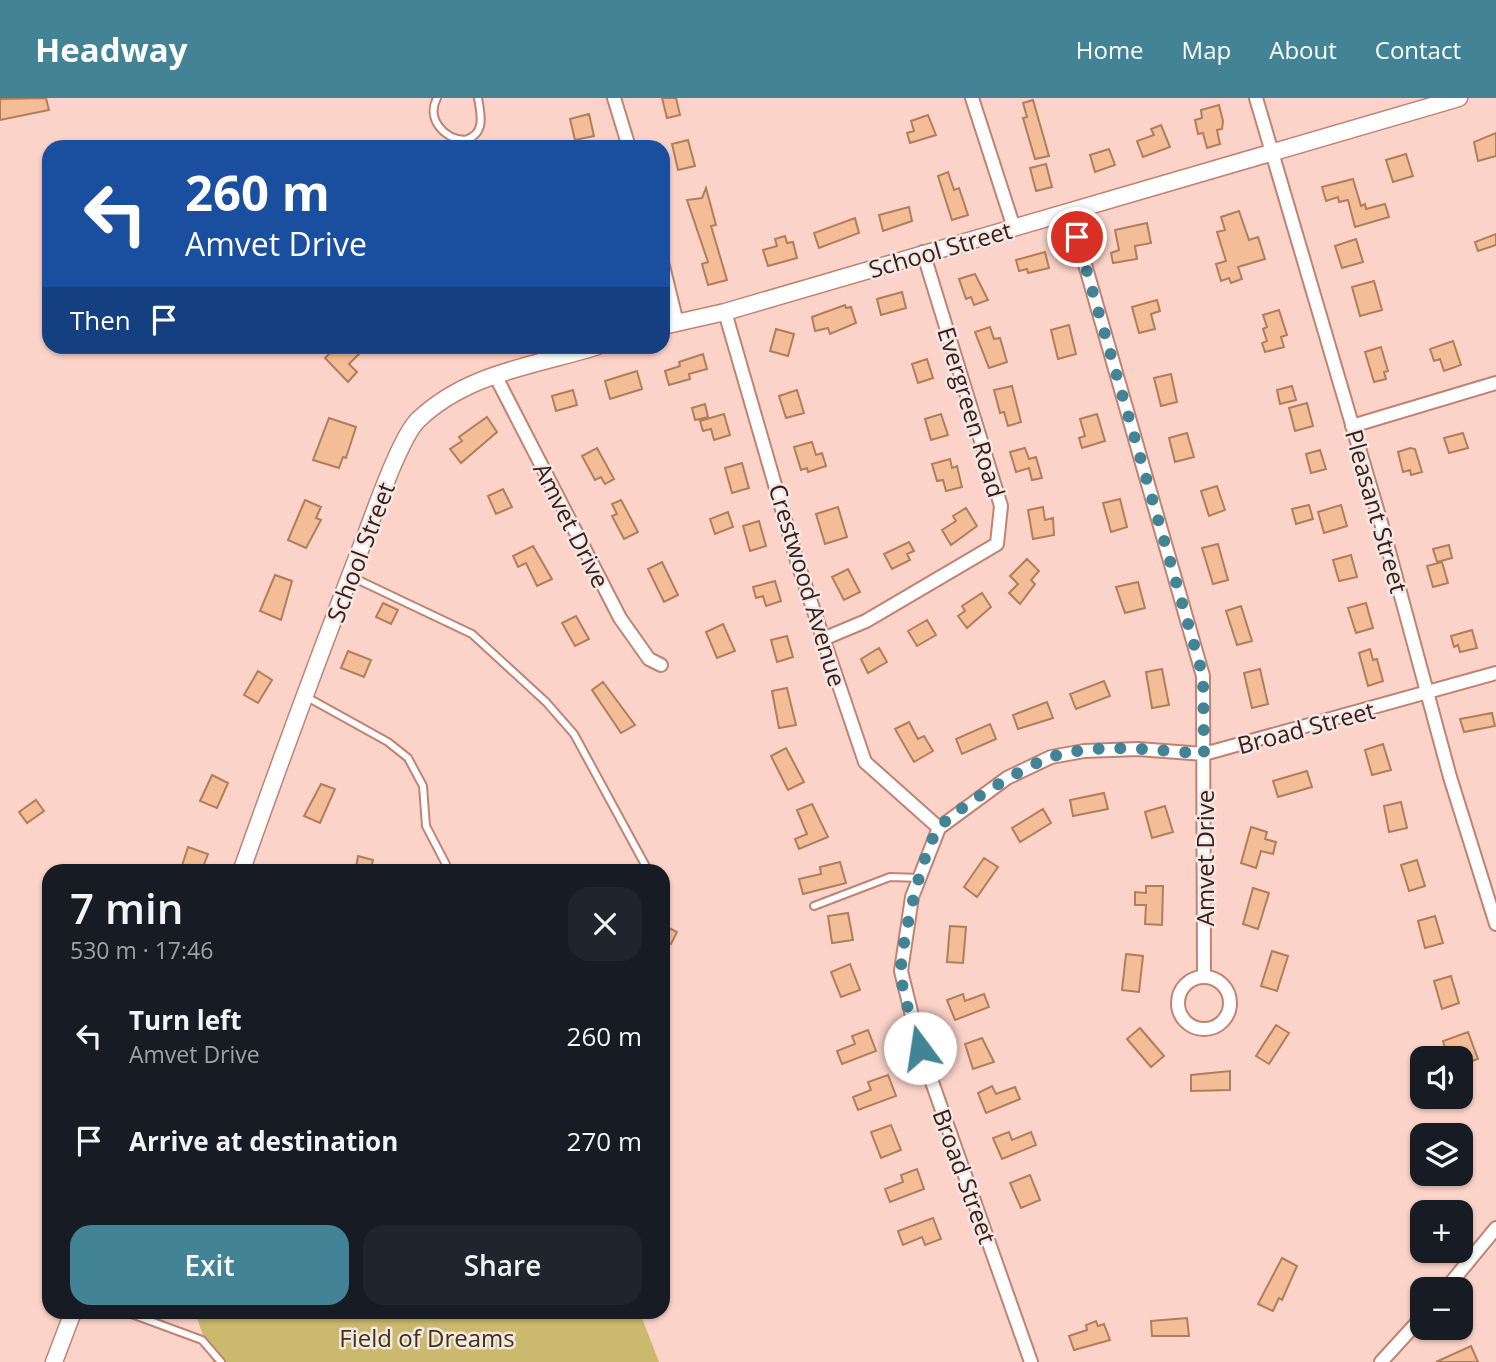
<!DOCTYPE html>
<meta charset="utf-8">
<style>
body{margin:0;font-family:"Open Sans",sans-serif;background:#20242c;color:#f1f3f6;height:100vh;display:flex;flex-direction:column;font-size:26px;white-space:nowrap}
*{box-sizing:border-box;margin:0}
p{font-size:23px;color:#9ea1a6}
.icon{flex:none;width:38px;height:38px;fill:none;stroke:currentColor;stroke-width:2;stroke-linecap:round;stroke-linejoin:round}
.map{position:relative;flex:1;overflow:hidden}
.details{position:absolute;left:42px;top:766px;width:628px;height:455px;display:flex;flex-direction:column;background:#171b24;border-radius:21px;box-shadow:0 2px 5px #0004}
.details>*{flex:none}
.banner{position:absolute;left:42px;top:42px;width:628px;height:214px;border-radius:21px;box-shadow:0 2px 5px #0004;background:#1a4fa0;color:#fff;overflow:hidden}
.controls{position:absolute;left:1410px;top:948px;display:grid;gap:14px}
.controls a{display:grid;place-items:center;width:63px;height:63px;border-radius:14px;background:#171b24;box-shadow:0 2px 5px #0004;font-size:35px}
.pin{position:absolute;display:grid;place-items:center;width:60px;height:60px;color:#fff;margin:-30px;border:4px solid #fff;border-radius:50%;box-shadow:0 2px 7px #0007}
.me{position:absolute;width:77px;margin:-38px;rotate:346deg;stroke-linejoin:round;filter:drop-shadow(0 0 5px #0008)}
.turn{display:flex;align-items:center;gap:24px;height:147px;padding:0 28px;font-size:32px}
.turn .icon{width:91px;height:91px;stroke-width:2.5}
.turn b{display:block;font-size:49px;line-height:60px}
.then{display:flex;align-items:center;height:66px;padding:0 28px;background:#0003;gap:14px;font-size:26px}
.round{display:grid;place-items:center;flex:none;width:74px;height:74px;border-radius:21px;background:#20242c}
.headline{display:flex;align-items:center;justify-content:space-between;height:119px;padding:0 28px}
h1{font-size:42px;font-weight:600;line-height:52px}
.action{display:flex;gap:14px;margin-top:auto;padding:14px 28px}
.action a{flex:1;height:80px;border-radius:21px;background:#428495;color:#fff;font-size:28px;font-weight:600;line-height:80px;text-align:center}
.action a+a{background:#20242c;color:#f1f3f6}
ul{padding:0;list-style:none}
li{display:flex;align-items:center;gap:21px;height:105px;padding:0 28px}
li div{flex:1}
li b{display:block;font-size:26px}
li em{font-style:normal}
header{display:flex;align-items:center;gap:42px;box-sizing:border-box;height:98px;padding:0 35px;background:#428495;color:#fff}
header strong{font-size:33px}
nav{display:flex;gap:38px;margin-inline-start:auto;font-size:24px}
.map>svg:first-child{display:block}
</style>
<header>
<strong>Headway</strong>
<nav><a>Home</a><a>Map</a><a>About</a><a>Contact</a></nav>
</header>
<div class="map">
<svg width="1496" height="1264" viewBox="0 0 1496 1264">
<rect width="100%" height="100%" fill="#fcd3c8"/>
<path fill="#cbb96e" d="M195 1215H640L659 1264H213Z"/>
<path fill="#f3bd98" stroke="#b07e5a" stroke-width="2" d="M46 0 49 12 0 22V1Z
M662 0H676L680 17 667 20Z
M1033 2 1049 58 1035 61 1023 20 1027 19 1023 5Z
M1219 7 1223 23 1222 31 1217 32 1220 46 1207 50 1203 35 1198 36 1195 22 1202 20 1201 12Z
M589 16 594 38 575 42 570 21Z
M928 17 936 37 910 45 907 35 914 33 911 23Z
M1161 27 1170 49 1143 59 1137 43 1154 37 1151 31Z
M1496 35V58L1478 63 1474 44Z
M688 42 695 68 678 72 672 46Z
M1109 51 1115 67 1095 74 1090 57Z
M1406 56 1413 78 1393 84 1386 62Z
M1046 66 1052 89 1036 93 1030 70Z
M948 74 954 92 959 90 968 117 952 122 938 78Z
M1353 81 1361 108 1365 106 1366 111 1385 106 1389 119 1355 129 1348 102 1339 104 1338 99 1326 103 1322 89Z
M706 90 716 127 711 128 727 182 708 187 702 166 708 164 687 102 702 100Z
M909 109 912 123 883 133 879 117Z
M1239 113 1249 142 1258 139 1265 161 1238 169 1242 181 1231 185 1229 180 1221 183 1216 166 1226 163 1217 134 1225 132 1221 119Z
M855 120 859 135 819 150 814 135Z
M1147 125 1151 145 1135 148 1137 161 1113 165 1111 155 1119 152 1115 132Z
M1496 136V147L1478 153 1475 144Z
M785 138 787 145 793 144 797 160 768 168 763 152 777 148 775 141Z
M1356 141 1363 164 1342 170 1335 148Z
M1045 154 1049 170 1028 175 1027 171 1019 173 1016 162Z
M975 176 988 202 974 207 971 199 966 201 959 181Z
M1374 183 1382 212 1360 218 1352 189Z
M902 194 906 210 881 217 877 201Z
M1157 202 1160 213 1151 216 1155 231 1139 235 1132 209Z
M845 207 846 210 851 209 856 225 830 236 828 230 815 233 812 219Z
M1279 212 1287 237 1281 239 1284 249 1265 254 1262 245 1267 243 1263 231 1267 229 1263 217Z
M1069 227 1076 256 1058 261 1051 232Z
M990 229 994 241 1000 240 1007 264 989 270 975 234Z
M776 231 794 236 788 258 770 253Z
M1453 243 1461 267 1444 273 1440 261 1434 263 1430 251Z
M337 248H367L349 266 357 274 348 284 325 260Z
M1381 249 1388 273 1384 274 1386 281 1374 284 1365 254Z
M703 256 707 271 689 276 690 281 669 287 665 273 680 268 679 264Z
M927 261 933 280 918 285 912 266Z
M637 273 642 291 610 301 605 283Z
M1171 276 1177 304 1161 308 1154 280Z
M1012 288 1021 324 1008 328 1004 314 1000 315 994 292Z
M1292 288 1296 302 1280 306 1277 292Z
M573 292 577 307 556 313 552 298Z
M797 292 804 315 786 320 779 298Z
M1307 305 1313 328 1295 333 1289 310Z
M705 306 708 319 695 322 692 310Z
M724 316 730 337 714 342 711 331 703 333 700 323Z
M941 316 948 337 931 342 925 321Z
M1097 316 1105 343 1082 350 1079 340 1085 338 1080 321Z
M487 319 497 334 461 365 450 351 462 343 459 339Z
M329 320 356 329 346 360 343 359 339 370 313 362Z
M1187 335 1194 359 1175 364 1169 340Z
M1463 335 1468 350 1449 355 1444 340Z
M812 344 816 357 822 355 826 368 808 374 807 370 801 372 794 349Z
M597 350 614 381 605 386 601 379 595 382 582 358Z
M1025 350 1029 361 1036 359 1042 380 1032 382 1029 370 1016 374 1010 354Z
M1410 350 1415 351 1422 374 1411 377 1410 372 1403 374 1398 354Z
M1320 352 1326 371 1311 375 1306 356Z
M950 361 952 370 957 368 962 389 946 393 943 382 937 383 932 366Z
M742 365 749 390 732 395 725 370Z
M1217 388 1225 412 1209 418 1201 393Z
M503 391 512 409 496 416 488 398Z
M1120 401 1127 429 1111 434 1103 405Z
M305 402 321 409 316 420 321 422 306 450 288 442Z
M621 402 638 434 624 441 612 418 617 416 612 406Z
M1309 407 1313 421 1296 426 1292 411Z
M1341 407 1347 428 1324 435 1318 414Z
M838 409 847 439 825 446 816 416Z
M1043 409 1045 422 1053 420 1054 437 1033 441 1028 412Z
M966 410 977 428 951 447 942 432 956 423 953 418Z
M728 414 733 429 715 436 710 421Z
M759 423 766 448 750 453 743 428Z
M909 444 914 453 907 456 910 462 892 471 884 456Z
M1218 446 1228 482 1213 486 1202 450Z
M1449 447 1452 460 1437 464 1433 451Z
M533 448 552 481 537 488 526 465 518 469 513 458Z
M1351 457 1357 479 1339 483 1333 462Z
M1027 461 1039 473 1031 482 1035 486 1020 506 1009 495 1018 486 1010 478Z
M662 464 678 497 664 504 648 471Z
M1442 464 1448 485 1433 489 1427 468Z
M848 471 860 494 844 502 832 479Z
M275 477 292 483 281 522 260 513Z
M775 483 781 503 766 508 763 498 756 500 753 489Z
M1138 484 1145 510 1125 515 1116 489Z
M982 495 991 509 967 530 958 518 965 513 962 508Z
M383 505 398 512 391 526 376 519Z
M1366 505 1373 530 1356 535 1348 510Z
M1241 508 1252 543 1237 547 1226 513Z
M576 518 589 541 575 548 562 525Z
M927 522 936 537 917 548 908 533Z
M723 526 735 553 717 560 706 534Z
M1472 532 1477 550 1460 554 1458 547 1454 549 1451 538Z
M787 538 793 559 777 564 771 542Z
M879 550 887 564 868 575 861 561Z
M1370 551 1373 562 1377 561 1383 583 1368 588 1359 555Z
M348 553 371 562 364 579 341 570Z
M1162 571 1169 607 1152 610 1146 574Z
M1260 571 1268 606 1252 610 1244 575Z
M258 573 272 582 258 605 244 597Z
M1104 583 1110 598 1076 611 1070 596Z
M603 584 635 627 621 635 592 592Z
M787 590 796 627 779 630 772 593Z
M1047 604 1053 620 1018 631 1013 617Z
M1492 615 1495 628 1464 634 1460 621Z
M909 624 918 641 924 638 933 653 914 664 895 631Z
M990 626 996 641 962 656 956 641Z
M1383 646 1391 672 1372 677 1365 652Z
M786 650 804 684 788 692 771 658Z
M1307 673 1312 689 1278 699 1273 683Z
M212 677 228 685 217 710 200 703Z
M321 686 335 691 320 725 304 718Z
M1104 695 1108 711 1073 718 1070 702Z
M36 702 44 713 27 725 19 714Z
M1401 704 1407 730 1389 734 1384 708Z
M812 706 828 739 799 751 795 741 807 736 797 712Z
M1165 708 1173 734 1152 740 1145 714Z
M1043 711 1051 725 1020 744 1012 730Z
M1251 729 1267 734 1265 741 1276 744 1273 756 1261 753 1256 770 1241 765Z
M188 749 208 756 201 774H180Z
M358 758 373 762 370 773 356 770Z
M984 760 998 769 977 799 964 789Z
M1417 762 1425 788 1409 793 1401 767Z
M840 764 846 785 803 796 799 781 821 776 820 769Z
M1146 788H1163L1162 827 1145 826 1146 807H1135V794L1146 795Z
M1253 790 1269 795 1258 831 1243 826Z
M848 815 853 842 832 845 828 818Z
M1435 818 1443 845 1425 850 1418 823Z
M663 827 677 834 671 846 663 842Z
M950 828 966 829 963 865 947 864Z
M1272 853 1288 858 1277 893 1261 888Z
M1126 856 1143 858 1139 894 1122 892Z
M850 866 860 892 841 899 831 874Z
M1451 878 1459 905 1442 911 1434 883Z
M963 896 965 903 984 896 989 909 955 922 947 902Z
M1276 927 1289 935 1269 966 1256 958Z
M1140 930 1164 958 1151 969 1127 941Z
M868 932 876 953 842 966 837 953 855 946 852 938Z
M1468 934 1478 961 1461 967 1454 951 1446 953 1443 943Z
M982 940 994 964 973 971 965 946Z
M1230 973V992L1191 993V977Z
M888 977 896 998 858 1012 853 999 871 992 868 984Z
M992 988 996 996 1015 989 1020 1001 986 1015 978 995Z
M891 1027 901 1052 881 1060 871 1034Z
M1009 1034 1012 1042 1031 1034 1036 1047 1002 1061 993 1040Z
M917 1071 924 1091 890 1104 885 1091 903 1084 901 1077Z
M1030 1077 1040 1102 1021 1110 1010 1085Z
M933 1120 941 1141 925 1147 922 1139 903 1147 898 1133Z
M1282 1160 1297 1168 1282 1202 1279 1200 1273 1213 1258 1206Z
M1187 1220 1189 1238H1152L1151 1223Z
M1096 1223 1098 1228 1104 1226 1110 1242 1074 1252 1069 1238 1087 1232 1086 1227Z
M1471 1248 1478 1264H1436Z"/>
<g fill="none" stroke-linecap="round" stroke-linejoin="round">
<g stroke="#c08372" stroke-width="10">
<path id="service" d="M437 0C426 21 444 41 465 42 486 36 481 17 478 0
M352 479 472 536 546 604 574 636 649 774
M305 598 388 644 408 660 423 688 426 728 450 774
M814 808 890 779 920 780
M126 1214 202 1242 221 1264"/>
</g>
<g stroke="#c08372" stroke-width="16">
<path id="minor" d="M614 0 629 49
M972 0 1014 130
M1256 0 1384 435 1450 679 1496 826
M1070 114 1203 578 1204 879
M663 168 677 225
M725 214 797 463 865 664 939 730
M495 277 620 520 649 561 661 567
M1352 328 1496 285
M823 541 866 523 997 446 1001 408 923 154
M1178 905a26 26 0 1 1 52 0a26 26 0 1 1-52 0Z
M1445 1192 1496 1130
M1031 1264 920 950 901 873 912 799 939 730 1007 680 1051 659 1084 653 1138 651 1204 656 1496 575
M1381 1264 1423 1218"/>
</g>
<g stroke="#c08372" stroke-width="19">
<path id="tertiary" d="M663 228 725 214 1459 0
M241 774C281 661 322 550 365 439 375 413 400 340 418 322 468 274 535 268 598 248
M54 1264 73 1214"/>
</g>
<use href="#service" stroke="#fff" stroke-width="6"/>
<use href="#minor" stroke="#fff" stroke-width="12"/>
<use href="#tertiary" stroke="#fff" stroke-width="16"/>
</g>
<g fill="none" stroke-linecap="round" stroke-linejoin="round">
<path stroke="#428495" stroke-width="12" stroke-dasharray="0 21.6" d="M920 950C914 926 901 897 901 872 901 846 923 749 939 730 954 711 1027 667 1051 659 1099 644 1155 652 1204 656L1203 578 1077 139"/>
</g>
<g text-anchor="middle" dominant-baseline="central" stroke-width="5" stroke-linejoin="round" paint-order="stroke">
<g font-size="24" fill="#39201a" stroke="#f5e7e3">
<text transform="translate(940 151) rotate(-16)">School Street</text>
<text transform="translate(972 314) rotate(73)">Evergreen Road</text>
<text transform="translate(1377 413) rotate(74)">Pleasant Street</text>
<text transform="translate(572 427) rotate(63)">Amvet Drive</text>
<text transform="translate(360 454) rotate(-69)">School Street</text>
<text transform="translate(808 487) rotate(73)">Crestwood Avenue</text>
<text transform="translate(1306 629) rotate(-15)">Broad Street</text>
<text transform="translate(1204 760) rotate(-90)">Amvet Drive</text>
<text transform="translate(965 1078) rotate(70)">Broad Street</text>
</g>
<g font-size="24" fill="#3e350d" stroke="#f5e7e3">
<text x="427" y="1239">Field of Dreams</text>
</g>
</g>
</svg>
<div class="controls">
<a><svg class="icon" aria-label="sound" viewBox="0 0 24 24"><path d="M4 9h4l5-4v14l-5-4H4zM17 9q2 3 0 6"/></svg></a>
<a><svg class="icon" aria-label="layers" viewBox="0 0 24 24"><path d="M12 4l9 5-9 5-9-5zM3 14l9 5 9-5"/></svg></a>
<a>+</a>
<a>−</a>
</div>
<div class="pin" style="left:1077px;top:139px;background:#d93025"><svg class="icon" aria-label="arrive" viewBox="0 0 24 24"><path d="M6 21V4h12l-3 4 3 4H6"/></svg></div>
<svg class="me" style="left:920px;top:950px" viewBox="-20 -20 40 40"><circle r="19" fill="#fff"/><path d="M0-13L10 11 0 6-10 11z" fill="#428495"/></svg>
<div class="banner">
<div class="turn"><svg class="icon" aria-label="left" viewBox="0 0 24 24"><path d="M17 20v-9H6M10 6l-5 5 5 5"/></svg><div><b>260 m</b>Amvet Drive</div></div>
<div class="then">Then<svg class="icon" aria-label="arrive" viewBox="0 0 24 24"><path d="M6 21V4h12l-3 4 3 4H6"/></svg></div>
</div>
<section class="details">
<div class="headline"><div><h1>7 min</h1><p>530 m · 17:46</p></div><a class="round"><svg class="icon" aria-label="close" viewBox="0 0 24 24"><path d="M6 6l12 12M18 6L6 18"/></svg></a></div>
<ul>
<li><svg class="icon" aria-label="left" viewBox="0 0 24 24"><path d="M17 20v-9H6M10 6l-5 5 5 5"/></svg><div><b>Turn left</b><p>Amvet Drive</p></div><em>260 m</em></li>
<li><svg class="icon" aria-label="arrive" viewBox="0 0 24 24"><path d="M6 21V4h12l-3 4 3 4H6"/></svg><div><b>Arrive at destination</b></div><em>270 m</em></li>
</ul>
<div class="action"><a>Exit</a><a>Share</a></div>
</section>
</div>
